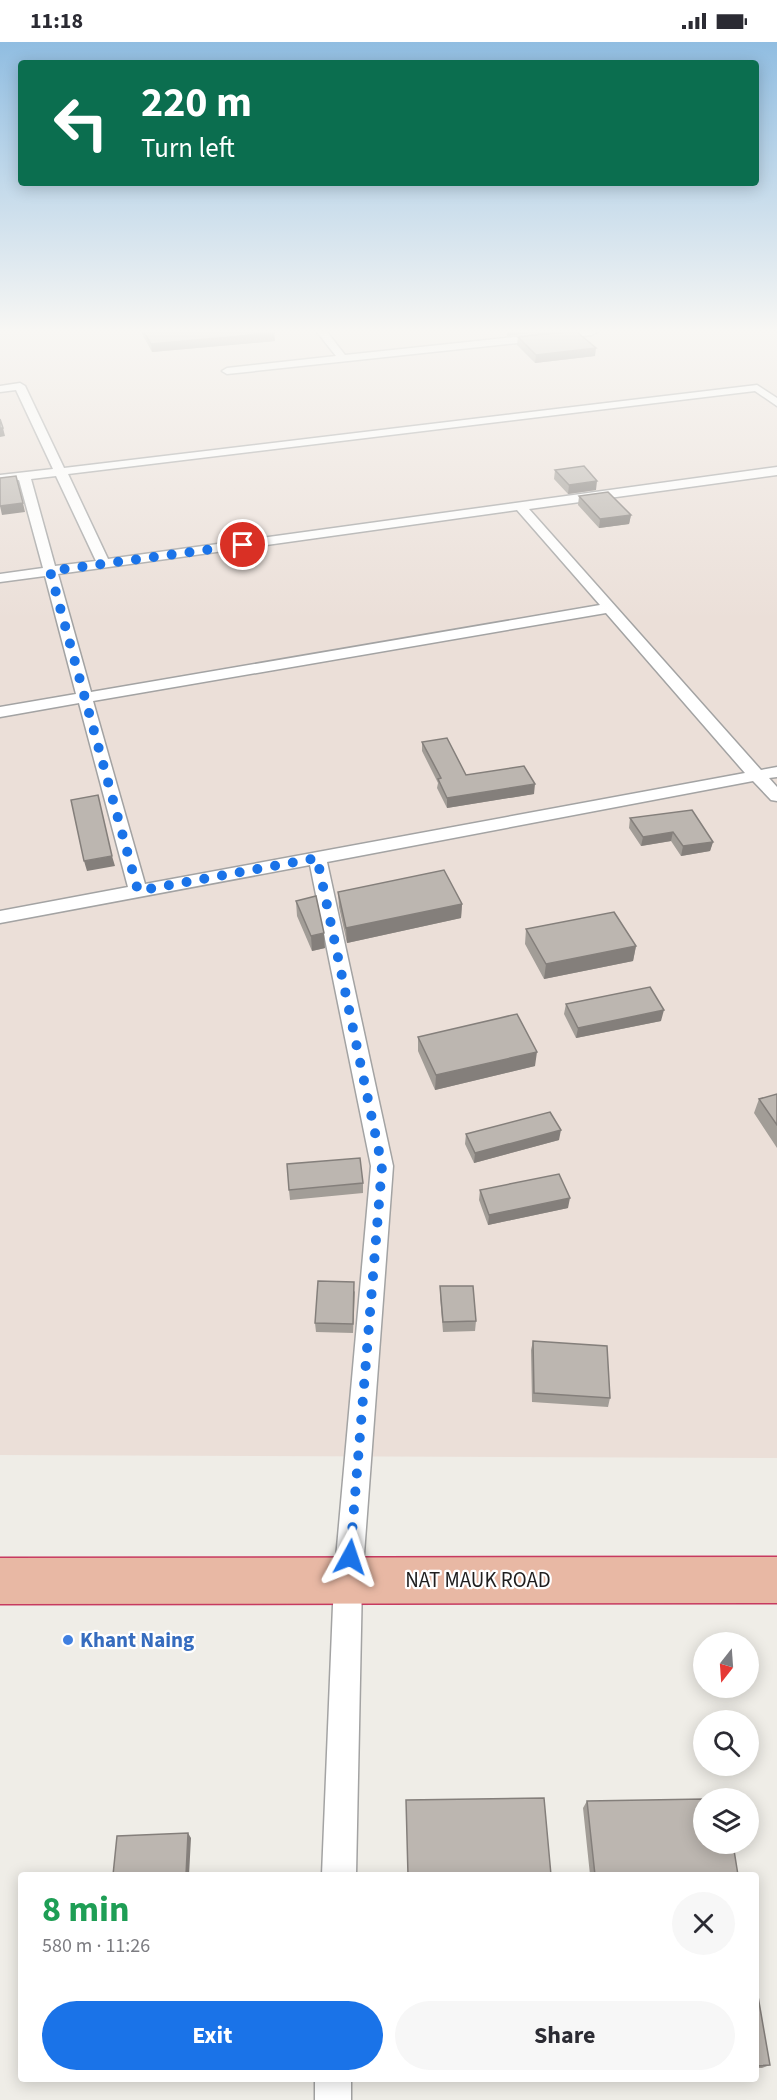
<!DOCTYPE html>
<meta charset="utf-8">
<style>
body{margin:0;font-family:"Source Sans 3",sans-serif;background:#f7f7f7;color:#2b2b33;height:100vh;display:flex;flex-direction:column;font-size:22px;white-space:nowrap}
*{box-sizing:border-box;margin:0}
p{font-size:20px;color:#7c7c81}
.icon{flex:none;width:33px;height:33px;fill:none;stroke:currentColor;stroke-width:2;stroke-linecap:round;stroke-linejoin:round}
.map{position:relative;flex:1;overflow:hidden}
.side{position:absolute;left:18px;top:1830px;width:741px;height:210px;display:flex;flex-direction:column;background:#fff;border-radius:6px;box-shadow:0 3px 15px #0003}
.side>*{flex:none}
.top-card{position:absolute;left:18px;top:18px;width:741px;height:126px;border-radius:6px;box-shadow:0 3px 15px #0003;background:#0b6e4f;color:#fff;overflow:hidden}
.needle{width:39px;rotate:197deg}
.tools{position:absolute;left:693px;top:1590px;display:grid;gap:12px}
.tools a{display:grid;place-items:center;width:66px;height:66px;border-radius:50%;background:#fff;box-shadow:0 3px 15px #0003;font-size:30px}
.pin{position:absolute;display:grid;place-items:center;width:51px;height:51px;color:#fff;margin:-26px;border:3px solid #fff;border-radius:50%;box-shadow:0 2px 6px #0007}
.me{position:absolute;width:66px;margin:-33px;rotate:5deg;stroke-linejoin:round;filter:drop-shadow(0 0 4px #0008)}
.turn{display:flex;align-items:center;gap:21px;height:126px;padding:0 24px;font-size:27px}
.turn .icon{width:78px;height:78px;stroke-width:2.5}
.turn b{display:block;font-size:42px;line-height:51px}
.round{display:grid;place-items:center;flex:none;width:63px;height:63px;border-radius:32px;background:#f7f7f7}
.headline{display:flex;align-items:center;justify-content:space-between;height:102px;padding:0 24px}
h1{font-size:36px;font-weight:700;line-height:45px;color:#1e9e55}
.action{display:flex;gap:12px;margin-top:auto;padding:12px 24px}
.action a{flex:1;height:69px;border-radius:36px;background:#1a73e8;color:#fff;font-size:24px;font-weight:700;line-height:69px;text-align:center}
.action a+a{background:#f7f7f7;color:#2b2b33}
.status{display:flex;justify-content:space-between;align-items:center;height:42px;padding:0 30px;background:#fff;direction:ltr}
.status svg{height:16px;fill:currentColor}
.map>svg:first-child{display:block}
</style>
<div class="status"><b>11:18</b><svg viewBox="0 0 49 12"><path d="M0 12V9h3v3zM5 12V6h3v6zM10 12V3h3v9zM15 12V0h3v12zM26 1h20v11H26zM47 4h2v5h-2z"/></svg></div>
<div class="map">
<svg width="777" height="2058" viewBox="0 0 777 2058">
<rect width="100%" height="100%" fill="#efede7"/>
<path fill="#ebdfd8" d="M0 290H777V1416L0 1413Z"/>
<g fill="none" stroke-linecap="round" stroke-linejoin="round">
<g stroke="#a3a3a3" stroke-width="3">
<path id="minor" d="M317 290H327L345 313 563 290H597L592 293 227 332 222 329 227 326 336 314Z
M20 341 25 344 64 426 757 343 777 356V364L755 349 68 432 108 517 777 425V433L529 467 761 728 777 725V735L769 736 777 745V759L771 758 753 739 327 820 393 1124 362 1539 356 1833H322L334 1539 371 1124 310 823 0 881V869L128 845 79 661 0 675V665L76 652 45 534 0 540V532L43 526 19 438 0 441V433L53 427 16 348 0 350V344ZM56 434 96 519 55 524 31 437ZM517 468 600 563 91 650 58 532ZM606 571 745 731 145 842 93 659Z
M315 2037H351V2058H315Z"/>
</g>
<g stroke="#c73a60" stroke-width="3">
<path id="trunk" d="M777 1515V1561L0 1562V1516Z"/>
</g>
<use href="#minor" fill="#fff" fill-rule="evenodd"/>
<use href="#trunk" fill="#e8b8a4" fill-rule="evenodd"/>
</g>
<path fill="#a29d97" d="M141 290H274L275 299 152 310Z
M518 295 595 314 535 321 517 303Z
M555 428 596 448 568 452 554 437Z
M579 454 631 473 629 482 599 486 578 463Z
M422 700 466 733 534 752 447 766 437 746 438 741 422 709Z
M630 776 713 800 710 809 681 814 671 799 641 804 629 786Z
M338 850 462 862 461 876 347 901 339 865Z
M296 859 325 906 312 909 297 874Z
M526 887 636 904 633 919 544 937 525 902Z
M566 962 661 979 576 996 564 972Z
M418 995 535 1024 435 1048 418 1009Z
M777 1052V1106L754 1071 759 1057Z
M466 1092 559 1098 474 1121 465 1102Z
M363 1141V1151L290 1158 289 1148Z
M480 1148 568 1166 488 1183 479 1158Z
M440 1244 476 1279 475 1289 443 1290 440 1254Z
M355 1249 353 1291 316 1290 315 1281Z
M533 1299 610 1356 608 1365 532 1360 531 1308Z
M587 1759 738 1833H590L583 1766Z
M756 1943 770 2023 762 2026H756Z"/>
<path fill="#847f7b" d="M507 290H540L507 294Z
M274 291 275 299 152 310 151 302Z
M596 306 595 314 535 321 536 313Z
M0 386H3L5 394 0 395Z
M597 439 596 448 568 452 569 443Z
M23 461 25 470 2 473 0 464Z
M631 473 629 482 599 486 600 477Z
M535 742 534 752 447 766V756Z
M673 790 671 799 641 804 643 795Z
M713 800 710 809 681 814 683 804Z
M112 814 115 824 87 829 84 819Z
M462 862 461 876 347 901 346 886Z
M324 891 325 906 312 909 311 894Z
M636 904 633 919 544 937 546 922Z
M664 968 661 979 576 996 578 986Z
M537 1010 535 1024 435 1048 436 1033Z
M561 1088 559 1098 474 1121 475 1111Z
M570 1156 568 1166 488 1183 489 1173Z
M188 1791 191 1796 189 1833H186Z"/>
<path fill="#bcb6b0" stroke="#847f7b" stroke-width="1.5" d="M144 290H274V291L151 302Z
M566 290H577L596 306 536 313 518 295Z
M0 377 3 386H0Z
M584 424 597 439 569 443 555 428Z
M16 434 23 461 0 464V436Z
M608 450 631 473 600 477 579 454Z
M447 696 466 733 524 724 535 742 447 756 438 737 441 736 422 700Z
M98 753 112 814 84 819 71 758Z
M692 768 713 800 683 804 673 790 643 795 630 776Z
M444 828 462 862 346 886 338 850Z
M316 854 324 891 311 894 296 859Z
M614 870 636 904 546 922 526 887Z
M650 945 664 968 578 986 566 962Z
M517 972 537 1010 436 1033 418 995Z
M777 1052V1083L759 1057Z
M550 1070 561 1088 475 1111 466 1092Z
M360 1116 363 1141 289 1148 287 1122Z
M559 1132 570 1156 489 1173 480 1148Z
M318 1239 354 1240 353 1282 315 1281Z
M440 1244H473L476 1279 443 1280Z
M533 1299 607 1304 610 1356 534 1351Z
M544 1756 551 1833H408L406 1758Z
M704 1757V1802H733L738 1833H595L587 1759Z
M188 1791 186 1833H113L117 1794Z
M756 1943 770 2023 756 2024Z"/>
<linearGradient id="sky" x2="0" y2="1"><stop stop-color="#90bde1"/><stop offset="0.5" stop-color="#f8f7f4"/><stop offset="1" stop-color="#f8f7f4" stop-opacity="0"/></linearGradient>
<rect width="777" height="578" fill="url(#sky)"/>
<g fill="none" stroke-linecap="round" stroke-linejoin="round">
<path stroke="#1a73e8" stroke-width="10" stroke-dasharray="0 18" d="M243 503 50 529 138 849 317 816 382 1124 350 1515"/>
</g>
<circle fill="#3f7fe0" stroke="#fff" stroke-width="2" cx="68" cy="1598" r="6"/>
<g text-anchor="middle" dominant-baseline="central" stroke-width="4.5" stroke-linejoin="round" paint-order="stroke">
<g font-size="21" fill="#1f1f1f" stroke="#fff">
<text x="478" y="1538">NAT MAUK ROAD</text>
</g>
<g font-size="21" font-weight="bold" fill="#366cbe" stroke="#fff" text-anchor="start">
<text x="80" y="1598">Khant Naing</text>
</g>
</g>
</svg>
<div class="tools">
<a><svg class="needle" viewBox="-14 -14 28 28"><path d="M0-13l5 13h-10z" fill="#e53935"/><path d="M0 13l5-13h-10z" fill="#7c7c81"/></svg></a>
<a><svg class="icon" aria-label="search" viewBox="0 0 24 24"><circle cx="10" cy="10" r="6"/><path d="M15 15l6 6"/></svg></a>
<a><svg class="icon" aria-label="layers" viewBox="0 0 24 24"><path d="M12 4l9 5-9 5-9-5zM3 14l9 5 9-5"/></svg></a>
</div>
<div class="pin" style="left:243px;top:503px;background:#d93025"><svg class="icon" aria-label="arrive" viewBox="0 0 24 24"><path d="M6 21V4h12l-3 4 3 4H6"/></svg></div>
<svg class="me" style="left:350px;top:1515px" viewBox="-20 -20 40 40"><path d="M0-17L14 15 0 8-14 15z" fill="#1a73e8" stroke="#fff" stroke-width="4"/></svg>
<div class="top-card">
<div class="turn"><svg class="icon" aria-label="left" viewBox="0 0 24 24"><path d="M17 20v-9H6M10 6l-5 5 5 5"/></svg><div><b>220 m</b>Turn left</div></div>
</div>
<section class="side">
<div class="headline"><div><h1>8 min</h1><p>580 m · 11:26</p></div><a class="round"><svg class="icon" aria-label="close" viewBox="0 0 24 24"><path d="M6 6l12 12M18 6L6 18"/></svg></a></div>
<div class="action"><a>Exit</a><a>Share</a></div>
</section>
</div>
